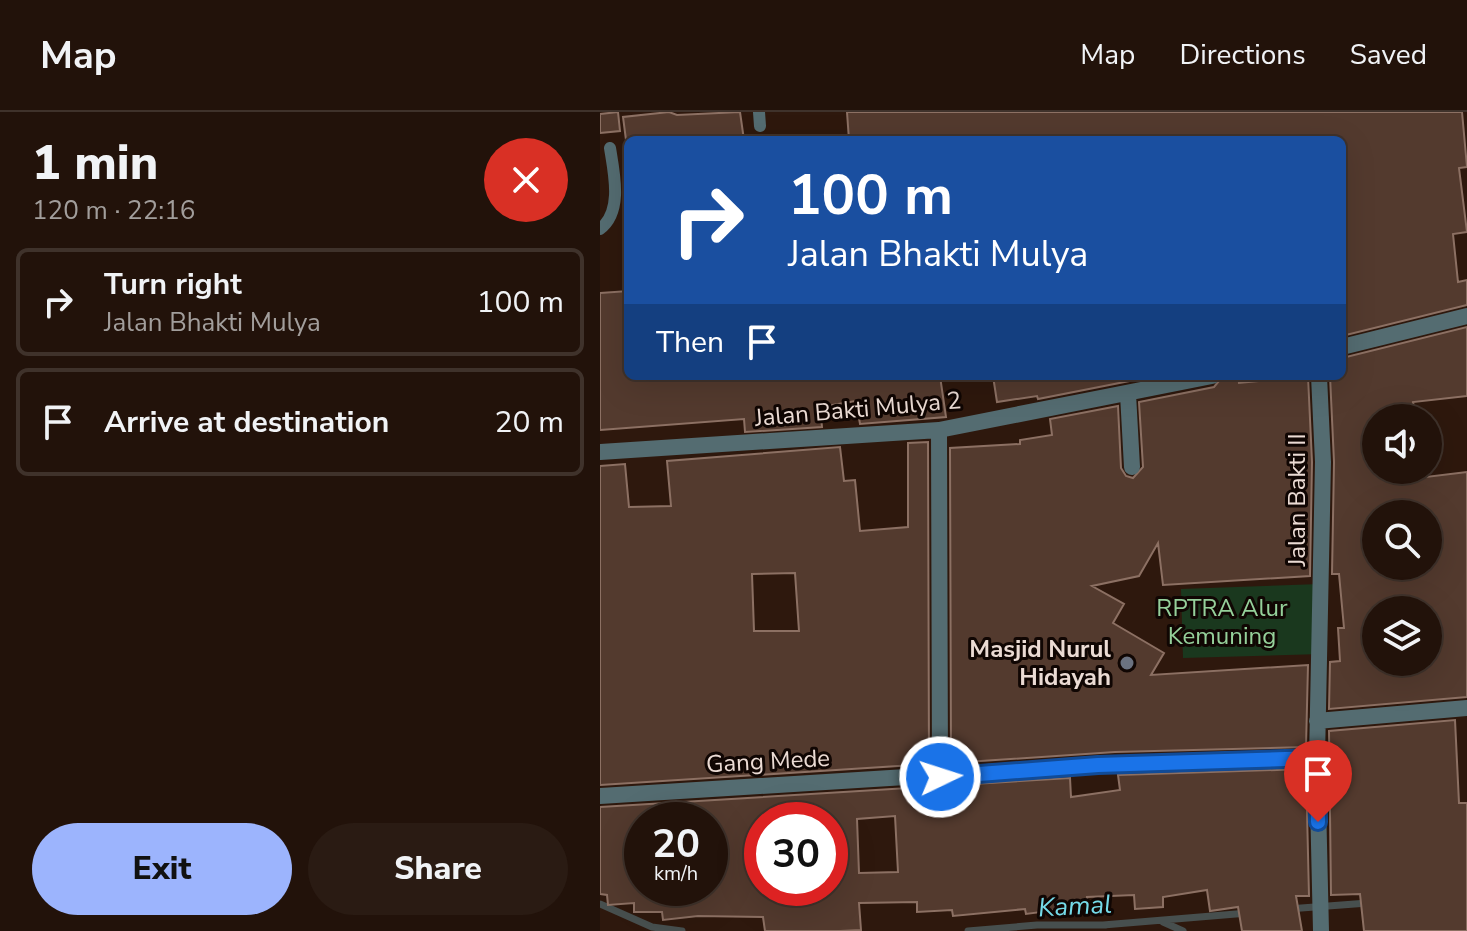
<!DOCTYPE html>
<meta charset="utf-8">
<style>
body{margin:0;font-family:"Nunito Sans",sans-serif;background:#2a1b13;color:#f1f3f6;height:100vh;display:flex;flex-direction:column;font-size:30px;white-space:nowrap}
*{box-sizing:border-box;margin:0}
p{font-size:26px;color:#a29e9c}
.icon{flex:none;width:44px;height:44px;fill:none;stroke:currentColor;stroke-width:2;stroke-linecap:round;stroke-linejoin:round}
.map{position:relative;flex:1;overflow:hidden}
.drawer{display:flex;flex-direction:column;background:#22120a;width:600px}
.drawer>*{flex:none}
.hud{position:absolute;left:24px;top:24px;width:722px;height:244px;border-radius:12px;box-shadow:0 8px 32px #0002,0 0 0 2px #3f322b;background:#1a4fa0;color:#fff;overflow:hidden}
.fabs{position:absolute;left:762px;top:292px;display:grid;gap:16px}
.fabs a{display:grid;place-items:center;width:80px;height:80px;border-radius:50%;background:#22120a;box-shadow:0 8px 32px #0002,0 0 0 2px #3f322b;font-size:40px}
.speed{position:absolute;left:24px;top:690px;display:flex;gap:16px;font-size:40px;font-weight:700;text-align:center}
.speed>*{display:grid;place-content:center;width:104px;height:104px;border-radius:50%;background:#22120a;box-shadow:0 8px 32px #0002,0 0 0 2px #3f322b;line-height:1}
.speed small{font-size:20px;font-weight:400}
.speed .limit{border:12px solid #d22;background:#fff;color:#111}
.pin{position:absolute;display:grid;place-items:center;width:68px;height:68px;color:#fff;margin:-82px -34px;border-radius:50% 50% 50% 0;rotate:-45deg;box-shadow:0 0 8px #0007}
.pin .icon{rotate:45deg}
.me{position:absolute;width:88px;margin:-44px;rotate:86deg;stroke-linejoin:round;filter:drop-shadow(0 0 6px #0008)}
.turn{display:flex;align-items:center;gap:28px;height:168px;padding:0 32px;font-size:36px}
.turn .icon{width:104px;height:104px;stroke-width:2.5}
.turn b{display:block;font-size:56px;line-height:68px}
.then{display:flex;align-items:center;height:76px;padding:0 32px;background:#0003;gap:16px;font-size:30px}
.round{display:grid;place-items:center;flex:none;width:84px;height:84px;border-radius:42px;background:#2a1b13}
.head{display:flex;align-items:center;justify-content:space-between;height:136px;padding:0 32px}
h1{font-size:48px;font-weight:800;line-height:60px}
.cta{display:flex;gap:16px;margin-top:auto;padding:16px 32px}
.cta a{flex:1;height:92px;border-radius:48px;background:#9cb4fd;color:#111;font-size:32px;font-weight:800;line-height:92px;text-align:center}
.cta a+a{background:#2a1b13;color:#f1f3f6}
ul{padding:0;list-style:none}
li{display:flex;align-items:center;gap:24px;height:108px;margin:0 16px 12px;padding:0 16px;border:4px solid #3f322b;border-radius:12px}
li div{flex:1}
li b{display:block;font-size:30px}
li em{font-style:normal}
header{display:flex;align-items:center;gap:48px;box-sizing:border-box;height:112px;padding:0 40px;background:#22120a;border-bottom:2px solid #3f322b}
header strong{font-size:38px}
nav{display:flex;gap:44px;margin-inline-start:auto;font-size:28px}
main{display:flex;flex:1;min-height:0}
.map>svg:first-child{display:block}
</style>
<header>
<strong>Map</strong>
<nav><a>Map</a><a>Directions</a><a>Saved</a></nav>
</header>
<main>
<section class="drawer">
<div class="head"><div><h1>1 min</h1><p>120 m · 22:16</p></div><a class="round" style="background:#d93025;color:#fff"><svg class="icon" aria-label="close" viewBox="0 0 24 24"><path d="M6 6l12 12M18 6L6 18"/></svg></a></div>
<ul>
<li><svg class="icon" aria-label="right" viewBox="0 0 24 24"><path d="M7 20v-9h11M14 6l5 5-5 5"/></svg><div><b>Turn right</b><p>Jalan Bhakti Mulya</p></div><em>100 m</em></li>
<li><svg class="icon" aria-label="arrive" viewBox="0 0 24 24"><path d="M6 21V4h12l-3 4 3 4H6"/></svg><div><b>Arrive at destination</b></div><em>20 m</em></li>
</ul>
<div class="cta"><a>Exit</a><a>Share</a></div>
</section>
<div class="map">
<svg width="867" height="819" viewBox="0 0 867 819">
<rect width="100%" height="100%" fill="#2e180d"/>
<path fill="#1a381e" d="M720 472 722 542 583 546 581 477Z"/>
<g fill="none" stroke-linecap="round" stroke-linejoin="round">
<path stroke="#474f4e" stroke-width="7" d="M0 792 52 815 82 819
M688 797 768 791
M563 810 583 819
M503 813 648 801
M368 819 437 813H506"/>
</g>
<path fill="#533a2e" stroke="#8c7063" stroke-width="2" fill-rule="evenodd" d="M18 0 20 19 0 21V2Z
M69 0 77 3 140 0 144 28H26L23 5Z
M247 0H862L867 55 859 56 867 120 853 122 858 170 867 168V193L742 224V28H249Z
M28 179V264H111V267L340 264 346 305 260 312 256 289 220 295 222 315 145 320 144 307 0 318V181Z
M867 215V284L813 290 816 306H771L770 322 774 358H817L818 366 867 360V585L729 597 730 550 740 549 738 516H744L739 462H732L734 350 730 264H742V246ZM776 402H828L833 454H776ZM776 498H828V550H776Z
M393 264H555L438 287 437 284 397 290Z
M623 264H638L639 271 708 264 712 350 710 464 563 473 558 431 539 464 492 474 524 492 513 511 564 541 551 563 708 553 706 635 515 640 351 651 350 336 420 332V328L452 323 450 307 518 294 521 356 526 364 533 366 543 355 539 290 614 275Z
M328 330 329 652 0 673V354L25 352 29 395 71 394 67 349 240 335 244 369 255 368 260 419 308 415V331ZM195 461 199 519H154L152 462Z
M855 608 859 691H867V819H764L760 782 731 783 729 619Z
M706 657 709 784H696L702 819H642L638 795 610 799 607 778 563 785V795L535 797 534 783 487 785 488 794 426 802 425 797 353 804 352 798 317 800V790L259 791 261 818 240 819H165L163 805 98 804 63 808 62 800H34V791L8 793 7 783 0 782V695L470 666 471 685 520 678 518 663ZM295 704 298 760 259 761 257 707ZM42 708H110V776H42ZM162 708H230V776H162Z"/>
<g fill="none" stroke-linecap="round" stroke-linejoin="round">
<path stroke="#546c71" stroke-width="12" d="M159 0 160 14
M0 117C23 100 14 61 10 36"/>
<path stroke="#546c71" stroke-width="16" d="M742 235 867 204
M719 264 723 350 717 646 721 819
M528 282 532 355
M339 318 340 665
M0 340 339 318 612 264
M717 609 867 596
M0 684 498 653 717 646"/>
</g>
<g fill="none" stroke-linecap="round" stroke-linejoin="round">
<g stroke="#114b97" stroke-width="20">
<path id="route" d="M340 665 498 653 717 646 718 710"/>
</g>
<use href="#route" stroke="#1a73e8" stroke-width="14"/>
</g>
<circle fill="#6b7280" stroke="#100603" stroke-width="3" cx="527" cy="551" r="8"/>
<g text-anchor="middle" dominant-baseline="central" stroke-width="6" stroke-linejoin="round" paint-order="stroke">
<g font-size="24" fill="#ebdbd4" stroke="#100603">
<text transform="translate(258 297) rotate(-5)">Jalan Bakti Mulya 2</text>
<text transform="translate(697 388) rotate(-90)">Jalan Bakti II</text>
<text transform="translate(168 649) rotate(-3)">Gang Mede</text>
</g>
<g font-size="24" fill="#95d09a" stroke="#100603">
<text x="622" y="496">RPTRA Alur<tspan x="622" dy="28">Kemuning</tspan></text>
</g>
<g font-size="24" font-weight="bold" fill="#ebdbd4" stroke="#100603" text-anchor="end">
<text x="511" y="537">Masjid Nurul<tspan x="511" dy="28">Hidayah</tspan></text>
</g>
<g font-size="26" font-style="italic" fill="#75dae8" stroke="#100603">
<text transform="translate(475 794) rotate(-3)">Kamal</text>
</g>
</g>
</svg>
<div class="fabs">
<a><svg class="icon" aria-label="sound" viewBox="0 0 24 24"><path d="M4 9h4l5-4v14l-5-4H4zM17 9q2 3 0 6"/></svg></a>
<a><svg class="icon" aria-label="search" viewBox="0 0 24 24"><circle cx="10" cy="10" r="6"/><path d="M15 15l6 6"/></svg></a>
<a><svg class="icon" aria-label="layers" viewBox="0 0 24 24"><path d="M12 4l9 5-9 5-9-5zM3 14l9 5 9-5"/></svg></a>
</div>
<div class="speed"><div>20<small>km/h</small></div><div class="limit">30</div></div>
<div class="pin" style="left:718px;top:710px;background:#d93025"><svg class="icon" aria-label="arrive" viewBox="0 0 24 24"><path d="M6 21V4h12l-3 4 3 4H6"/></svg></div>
<svg class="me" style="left:340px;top:665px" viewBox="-20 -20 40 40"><circle r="17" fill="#1a73e8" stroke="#fff" stroke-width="3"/><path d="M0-11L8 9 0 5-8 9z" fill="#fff"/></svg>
<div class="hud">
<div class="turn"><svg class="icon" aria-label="right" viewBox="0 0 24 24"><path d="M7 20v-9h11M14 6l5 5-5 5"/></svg><div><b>100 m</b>Jalan Bhakti Mulya</div></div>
<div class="then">Then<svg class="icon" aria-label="arrive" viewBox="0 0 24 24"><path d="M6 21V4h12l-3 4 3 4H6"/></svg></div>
</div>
</div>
</main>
